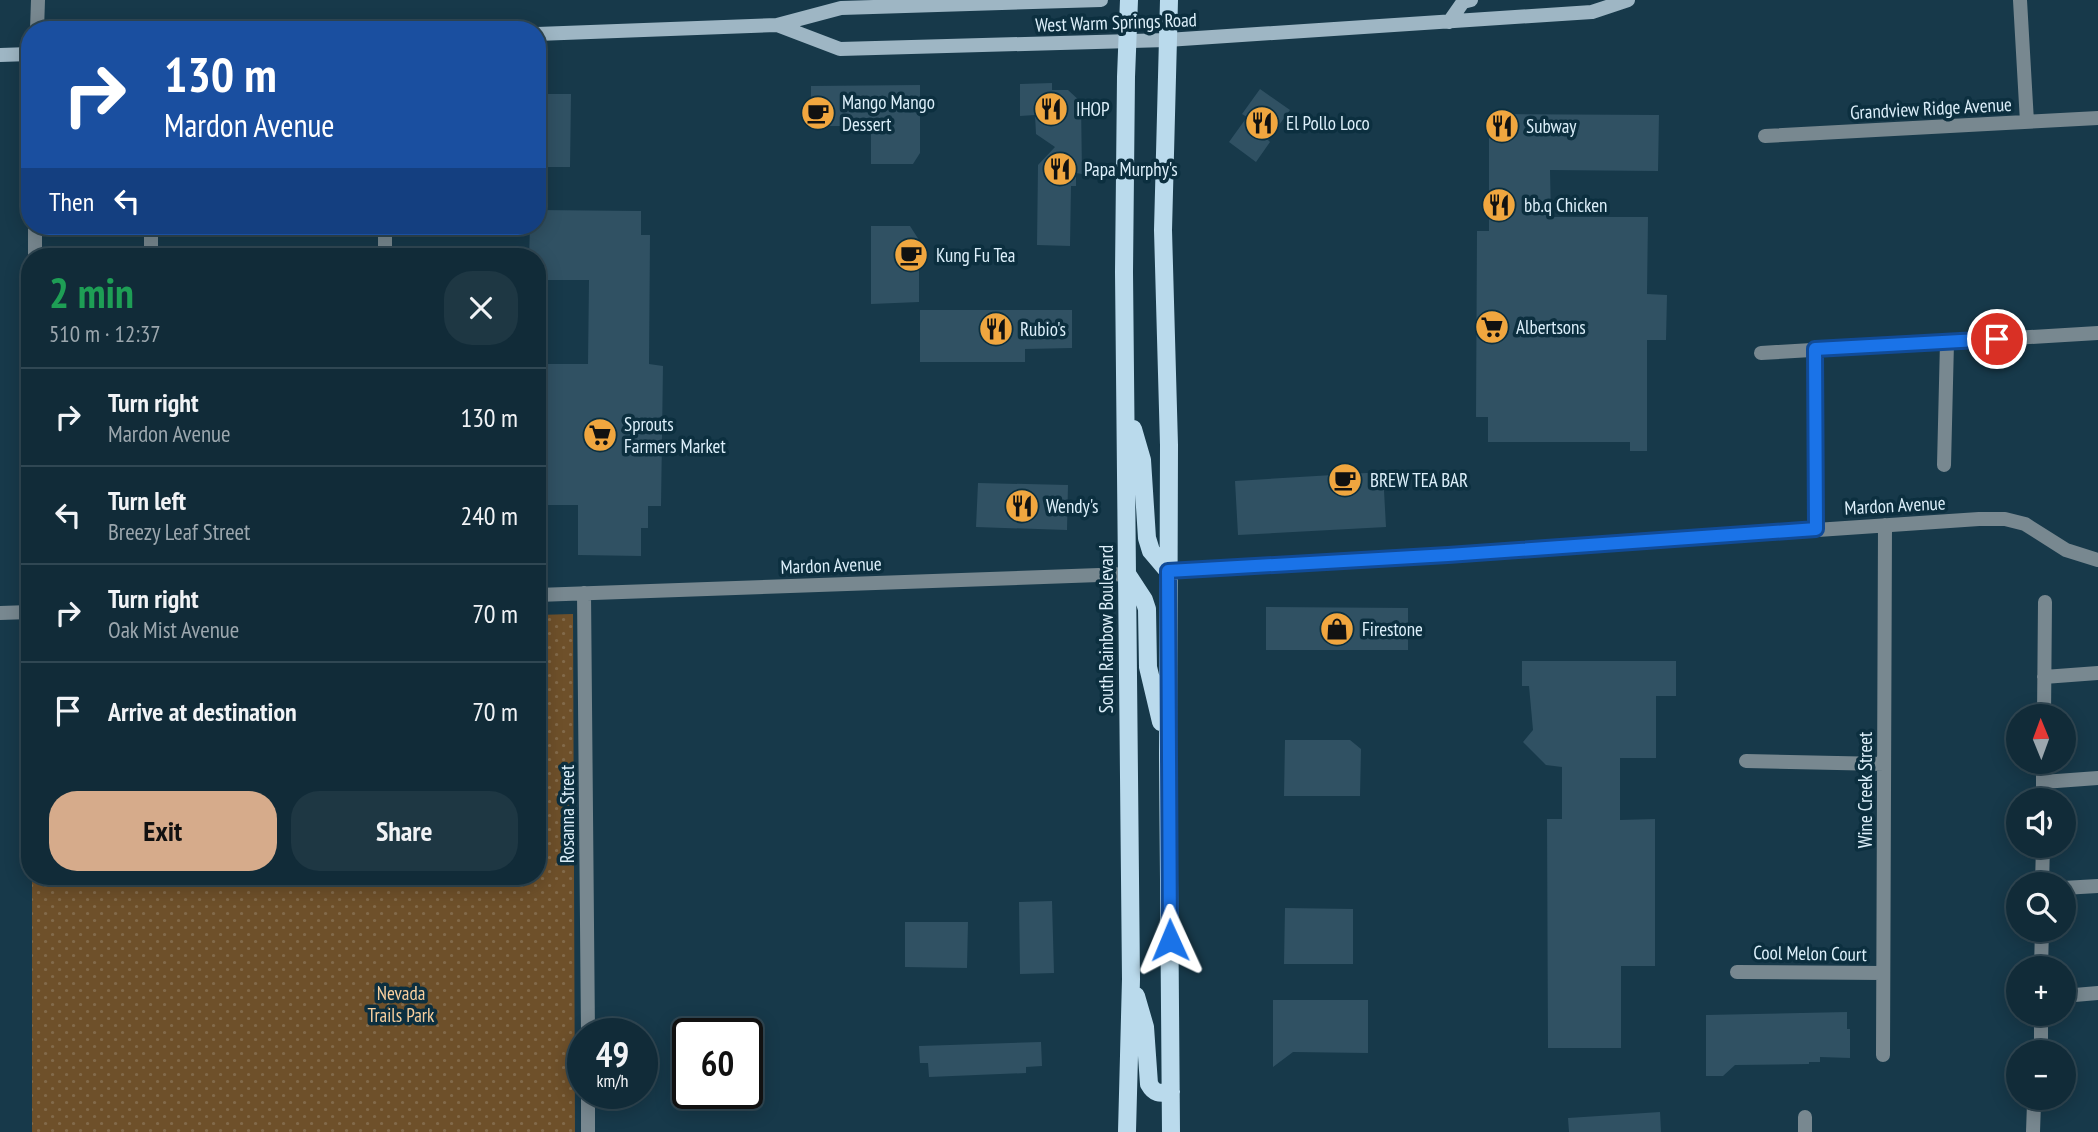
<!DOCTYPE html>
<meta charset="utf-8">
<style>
body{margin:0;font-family:"PT Sans Narrow",sans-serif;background:#1e3743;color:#f1f3f6;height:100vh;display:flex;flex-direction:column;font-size:26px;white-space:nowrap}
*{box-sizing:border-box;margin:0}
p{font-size:23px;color:#9ca7ae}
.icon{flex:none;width:38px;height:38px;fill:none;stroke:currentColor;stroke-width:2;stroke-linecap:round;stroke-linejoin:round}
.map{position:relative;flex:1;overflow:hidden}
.sheet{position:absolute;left:21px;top:248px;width:525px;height:637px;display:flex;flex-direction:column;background:#112b38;border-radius:28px;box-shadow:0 4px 18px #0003,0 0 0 2px #304753}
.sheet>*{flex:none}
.top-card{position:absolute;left:21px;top:21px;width:525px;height:214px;border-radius:28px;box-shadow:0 4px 18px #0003,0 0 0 2px #304753;background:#1a4fa0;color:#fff;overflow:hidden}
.needle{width:46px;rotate:359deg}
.fabs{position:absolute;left:2006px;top:704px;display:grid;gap:14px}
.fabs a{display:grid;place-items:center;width:70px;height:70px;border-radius:50%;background:#112b38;box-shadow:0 4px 18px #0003,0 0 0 2px #304753;font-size:35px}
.speed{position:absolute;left:567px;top:1018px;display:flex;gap:14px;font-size:35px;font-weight:700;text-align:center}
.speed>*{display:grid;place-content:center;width:91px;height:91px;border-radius:50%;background:#112b38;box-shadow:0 4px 18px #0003,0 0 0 2px #304753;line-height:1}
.speed small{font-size:18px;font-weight:400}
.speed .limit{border:4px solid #111;border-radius:10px;background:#fff;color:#111}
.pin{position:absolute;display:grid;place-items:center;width:60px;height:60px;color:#fff;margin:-30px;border:4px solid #fff;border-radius:50%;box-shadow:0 2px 7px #0007}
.me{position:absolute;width:77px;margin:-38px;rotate:359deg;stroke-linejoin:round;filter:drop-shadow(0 0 5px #0008)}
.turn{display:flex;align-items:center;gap:24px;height:147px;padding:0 28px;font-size:32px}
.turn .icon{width:91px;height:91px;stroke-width:2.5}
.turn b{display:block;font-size:49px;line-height:60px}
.then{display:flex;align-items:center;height:66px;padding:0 28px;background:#0003;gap:14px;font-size:26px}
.round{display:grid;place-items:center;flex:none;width:74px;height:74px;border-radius:28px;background:#1e3743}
.head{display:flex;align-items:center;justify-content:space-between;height:119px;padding:0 28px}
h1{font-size:42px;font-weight:700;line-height:52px;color:#1e9e55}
.primary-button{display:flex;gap:14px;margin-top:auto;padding:14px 28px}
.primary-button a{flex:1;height:80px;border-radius:28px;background:#d6ab8b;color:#111;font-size:28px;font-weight:700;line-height:80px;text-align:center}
.primary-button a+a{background:#1e3743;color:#f1f3f6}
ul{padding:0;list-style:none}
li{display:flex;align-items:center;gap:21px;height:98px;padding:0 28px;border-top:2px solid #304753}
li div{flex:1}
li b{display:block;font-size:26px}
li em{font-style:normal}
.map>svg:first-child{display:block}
</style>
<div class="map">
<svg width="2098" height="1132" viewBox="0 0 2098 1132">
<defs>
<pattern id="park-dots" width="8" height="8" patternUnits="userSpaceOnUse" patternTransform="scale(1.75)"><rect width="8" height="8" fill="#6e502a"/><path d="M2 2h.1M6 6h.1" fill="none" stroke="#826a4a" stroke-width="1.8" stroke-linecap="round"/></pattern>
</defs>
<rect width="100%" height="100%" fill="#17394a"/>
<path fill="url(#park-dots)" d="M573 614 575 1132H32V877H537V615Z"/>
<path fill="#305163" d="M1052 83V90H1068L1081 102 1082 174 1076 173V186H1071L1070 246 1037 245 1038 165 1055 147 1036 134 1035 115 1020 116V84Z
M920 85V153L913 164H871V126H811V86Z
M1260 89 1290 110 1268 140 1270 142 1256 162 1229 142 1247 117 1242 114Z
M537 94H571L570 167H537Z
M1489 114 1659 115 1658 171 1550 170 1551 217H1648L1647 294 1667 295 1666 340H1647V451H1630V442H1488V417H1476L1477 231H1489Z
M537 210 641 211V235H650L649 364 663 366 661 506H648V528H641V556L578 555V505H537V364H588L589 280H537V257H529L530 226H537Z
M871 226H910L919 240V302L871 304Z
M920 310H1072V348L1025 349V362H920Z
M1383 472 1386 527 1238 535 1235 481Z
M978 483 1068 485 1067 530 976 527Z
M1266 607 1408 608V650H1266Z
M1522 661H1676V696H1656V758H1620V820L1655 819V966H1621V1048H1548L1547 819H1562V767L1546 765 1523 742 1533 730 1529 686H1522Z
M1285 740H1350L1361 749 1360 796H1284Z
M1052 901 1054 973 1020 974 1019 902Z
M1285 908 1353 909V964H1284Z
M905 922H968L967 968 905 967Z
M1273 1000H1368V1053L1293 1052 1273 1067Z
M1847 1012V1029H1850V1058L1820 1057V1062H1809V1064L1735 1065 1723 1076H1706V1015Z
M1041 1042 1042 1066 1026 1067V1073L929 1077 928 1063H920L919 1046Z
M1660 1112 1661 1132H1569L1568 1118Z"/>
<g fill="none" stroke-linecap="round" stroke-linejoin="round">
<path stroke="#788890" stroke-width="14" d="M2020 0 2027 122
M37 30 38 0
M1765 136 2098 118
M35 257V226
M151 257V226
M385 257V226
M1815 349 1816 529
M1761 353 2098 333
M1944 465 1947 342
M1168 571 1448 555 1979 519H2005L2025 524 2066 550 2098 560
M584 593 588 1034
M537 595 1127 574
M0 613 30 612
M2044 677 2098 673
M2044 716 2045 602
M1746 761 1884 764
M2043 782 2098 778
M2043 800V761
M2042 884 2043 845
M2063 888 2098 886
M2041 968 2042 929
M1737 972 1883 973
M2063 996 2098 993
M2041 1052V1013
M1883 1055 1885 525
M588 1094V1132
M1805 1132V1117
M2033 1132 2034 1103"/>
<path stroke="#9eb6c4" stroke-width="14" d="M1449 22 1463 2 1471 0
M777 25 840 49 1167 40 1592 12 1628 0
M537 34 777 25 841 8 1101 0
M0 55 30 54"/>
<path stroke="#badaec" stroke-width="18" d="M1169 0 1163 230 1169 445 1168 753 1171 1132
M1133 429 1142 460 1147 538 1151 551 1168 571
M1127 574 1144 600 1147 609 1148 667 1161 722
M1136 996 1145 1027 1149 1084C1155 1095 1161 1093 1171 1092
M1127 1132 1131 979 1124 272 1126 77 1129 0"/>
</g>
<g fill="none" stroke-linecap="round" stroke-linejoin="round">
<g stroke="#114b97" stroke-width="18">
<path id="route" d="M1170 940 1168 571 1448 555 1816 529 1815 349 1997 339"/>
</g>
<use href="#route" stroke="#1a73e8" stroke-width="12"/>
</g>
<defs>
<g id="restaurant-disc" transform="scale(1.75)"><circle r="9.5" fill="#f0a63f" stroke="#0c2f3f"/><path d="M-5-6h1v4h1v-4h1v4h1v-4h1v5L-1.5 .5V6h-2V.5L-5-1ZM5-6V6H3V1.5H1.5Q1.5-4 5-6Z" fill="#111"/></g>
<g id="cafe-disc" transform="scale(1.75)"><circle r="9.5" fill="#f0a63f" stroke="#0c2f3f"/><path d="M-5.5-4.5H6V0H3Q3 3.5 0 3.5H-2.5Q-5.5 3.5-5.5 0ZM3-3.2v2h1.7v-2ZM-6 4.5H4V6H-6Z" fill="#111"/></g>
<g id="supermarket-disc" transform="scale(1.75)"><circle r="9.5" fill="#f0a63f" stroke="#0c2f3f"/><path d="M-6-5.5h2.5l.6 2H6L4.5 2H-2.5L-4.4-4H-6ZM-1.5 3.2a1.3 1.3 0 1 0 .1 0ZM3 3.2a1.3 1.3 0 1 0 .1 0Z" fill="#111"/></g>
<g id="shop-disc" transform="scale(1.75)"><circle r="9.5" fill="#f0a63f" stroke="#0c2f3f"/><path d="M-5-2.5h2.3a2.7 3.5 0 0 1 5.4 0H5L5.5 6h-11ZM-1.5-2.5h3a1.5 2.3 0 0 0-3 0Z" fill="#111"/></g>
</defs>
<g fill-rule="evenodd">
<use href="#restaurant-disc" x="1051" y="109"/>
<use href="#cafe-disc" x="818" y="113"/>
<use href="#restaurant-disc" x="1262" y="123"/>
<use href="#restaurant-disc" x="1502" y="126"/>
<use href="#restaurant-disc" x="1060" y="169"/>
<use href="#restaurant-disc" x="1499" y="205"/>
<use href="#cafe-disc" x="911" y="255"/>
<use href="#supermarket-disc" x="1492" y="327"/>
<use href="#restaurant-disc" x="996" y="329"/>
<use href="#supermarket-disc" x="600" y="435"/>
<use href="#cafe-disc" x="1345" y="480"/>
<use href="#restaurant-disc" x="1022" y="506"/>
<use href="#shop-disc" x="1337" y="629"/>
</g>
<g text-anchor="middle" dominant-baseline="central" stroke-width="7" stroke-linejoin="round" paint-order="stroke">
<g font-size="19" fill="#dceffa" stroke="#0c2f3f">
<text transform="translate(1116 22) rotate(-2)">West Warm Springs Road</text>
<text transform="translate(1931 108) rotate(-3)">Grandview Ridge Avenue</text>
<text transform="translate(1895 505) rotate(-3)">Mardon Avenue</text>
<text transform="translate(831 565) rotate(-2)">Mardon Avenue</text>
<text transform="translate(1106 629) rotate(-90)">South Rainbow Boulevard</text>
<text transform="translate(1865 790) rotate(-90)">Wine Creek Street</text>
<text transform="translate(567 814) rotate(-90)">Rosanna Street</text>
<text transform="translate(1810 953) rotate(1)">Cool Melon Court</text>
</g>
<g font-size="19" fill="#dceffa" stroke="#0c2f3f" text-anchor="start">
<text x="842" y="102">Mango Mango<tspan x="842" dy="22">Dessert</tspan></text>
<text x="1076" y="109">IHOP</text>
<text x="1286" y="123">El Pollo Loco</text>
<text x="1526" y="126">Subway</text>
<text x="1084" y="169">Papa Murphy's</text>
<text x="1524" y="205">bb.q Chicken</text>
<text x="936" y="255">Kung Fu Tea</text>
<text x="1516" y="327">Albertsons</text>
<text x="1020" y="329">Rubio's</text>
<text x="624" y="424">Sprouts<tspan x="624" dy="22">Farmers Market</tspan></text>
<text x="1370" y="480">BREW TEA BAR</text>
<text x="1046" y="506">Wendy's</text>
<text x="1362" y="629">Firestone</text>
</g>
<g font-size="19" fill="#f8cf9e" stroke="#0c2f3f">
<text x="401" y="993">Nevada<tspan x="401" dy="22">Trails Park</tspan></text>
</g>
</g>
</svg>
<div class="fabs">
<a><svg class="needle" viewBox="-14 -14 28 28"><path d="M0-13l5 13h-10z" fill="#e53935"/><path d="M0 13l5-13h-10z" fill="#9ca7ae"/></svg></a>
<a><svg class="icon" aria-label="sound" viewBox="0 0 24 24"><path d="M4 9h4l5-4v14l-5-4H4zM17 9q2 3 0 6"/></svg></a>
<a><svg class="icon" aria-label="search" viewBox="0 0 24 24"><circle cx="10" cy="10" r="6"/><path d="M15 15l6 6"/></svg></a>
<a>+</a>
<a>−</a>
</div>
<div class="speed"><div>49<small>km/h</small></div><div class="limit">60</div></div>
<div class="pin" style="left:1997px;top:339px;background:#d93025"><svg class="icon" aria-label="arrive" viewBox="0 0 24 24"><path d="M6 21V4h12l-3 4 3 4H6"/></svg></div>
<svg class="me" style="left:1170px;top:940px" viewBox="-20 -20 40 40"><path d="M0-17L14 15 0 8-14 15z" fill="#1a73e8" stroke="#fff" stroke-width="4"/></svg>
<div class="top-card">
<div class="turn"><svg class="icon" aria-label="right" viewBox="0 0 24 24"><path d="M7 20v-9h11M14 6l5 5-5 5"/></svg><div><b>130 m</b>Mardon Avenue</div></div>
<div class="then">Then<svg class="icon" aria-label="left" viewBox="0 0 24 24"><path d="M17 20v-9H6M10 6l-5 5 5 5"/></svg></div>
</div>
<section class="sheet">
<div class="head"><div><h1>2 min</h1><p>510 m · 12:37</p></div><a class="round"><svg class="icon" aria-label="close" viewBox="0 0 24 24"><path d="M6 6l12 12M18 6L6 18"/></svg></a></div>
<ul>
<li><svg class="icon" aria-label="right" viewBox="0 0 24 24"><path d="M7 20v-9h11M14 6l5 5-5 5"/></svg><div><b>Turn right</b><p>Mardon Avenue</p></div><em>130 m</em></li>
<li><svg class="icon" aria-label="left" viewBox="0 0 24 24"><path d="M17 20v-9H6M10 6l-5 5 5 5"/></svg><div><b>Turn left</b><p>Breezy Leaf Street</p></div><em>240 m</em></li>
<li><svg class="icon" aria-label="right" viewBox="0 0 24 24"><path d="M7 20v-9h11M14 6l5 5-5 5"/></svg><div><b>Turn right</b><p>Oak Mist Avenue</p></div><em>70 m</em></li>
<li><svg class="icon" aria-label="arrive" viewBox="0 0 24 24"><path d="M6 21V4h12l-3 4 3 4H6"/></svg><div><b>Arrive at destination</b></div><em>70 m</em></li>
</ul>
<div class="primary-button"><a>Exit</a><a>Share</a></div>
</section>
</div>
